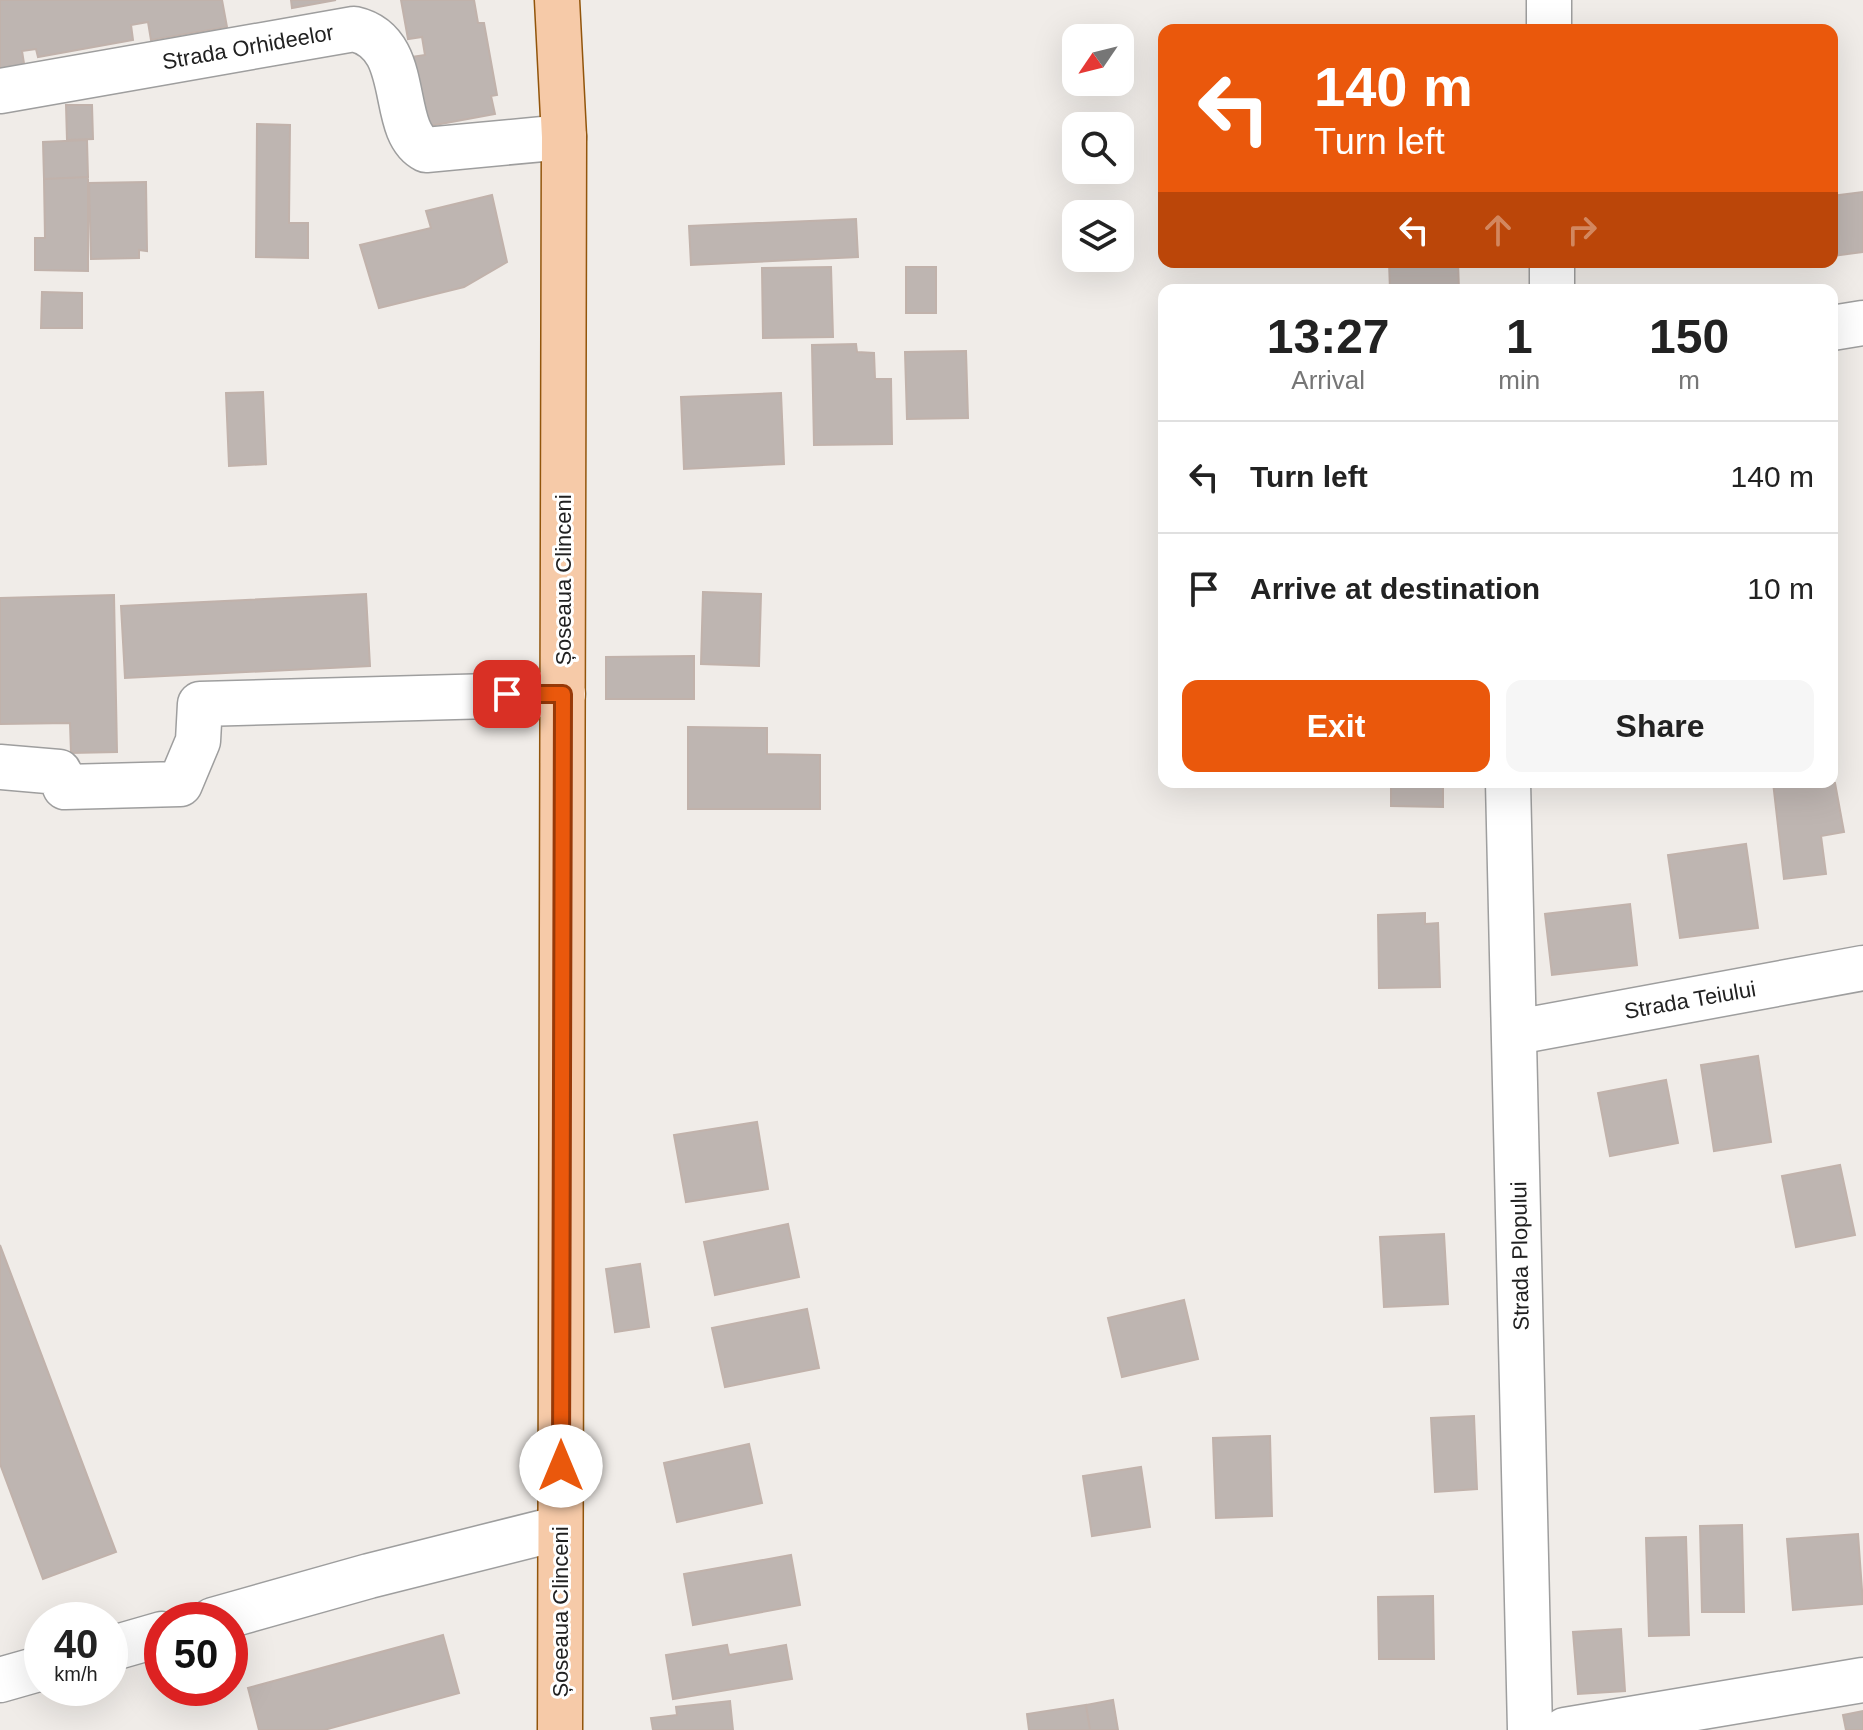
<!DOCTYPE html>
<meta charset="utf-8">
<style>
body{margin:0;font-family:Arial,sans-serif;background:#f6f6f6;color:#222;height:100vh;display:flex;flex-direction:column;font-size:30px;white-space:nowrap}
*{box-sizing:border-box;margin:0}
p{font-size:26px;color:#767676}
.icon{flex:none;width:44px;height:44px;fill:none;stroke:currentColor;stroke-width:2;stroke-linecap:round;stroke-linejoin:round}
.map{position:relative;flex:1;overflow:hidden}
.drawer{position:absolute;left:1158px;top:284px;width:680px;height:504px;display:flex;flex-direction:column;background:#fff;border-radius:16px;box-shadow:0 8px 32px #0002}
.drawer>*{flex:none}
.hud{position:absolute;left:1158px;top:24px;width:680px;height:244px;border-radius:16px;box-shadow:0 8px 32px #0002;background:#ea580c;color:#fff;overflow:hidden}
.needle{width:52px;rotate:235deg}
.buttons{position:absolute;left:1062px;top:24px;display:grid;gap:16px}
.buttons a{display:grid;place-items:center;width:72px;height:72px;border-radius:16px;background:#fff;box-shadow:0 8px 32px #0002;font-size:40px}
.speed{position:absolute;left:24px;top:1602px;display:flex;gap:16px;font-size:40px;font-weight:700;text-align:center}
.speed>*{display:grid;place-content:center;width:104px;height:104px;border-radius:50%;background:#fff;box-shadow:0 8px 32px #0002;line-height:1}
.speed small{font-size:20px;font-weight:400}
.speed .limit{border:12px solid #d22;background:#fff;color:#111}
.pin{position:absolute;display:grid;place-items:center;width:68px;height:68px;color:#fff;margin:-34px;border-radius:16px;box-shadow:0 4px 12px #0006}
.me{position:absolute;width:88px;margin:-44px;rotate:0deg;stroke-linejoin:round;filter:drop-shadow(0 0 6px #0008)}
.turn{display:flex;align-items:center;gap:28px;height:168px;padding:0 24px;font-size:36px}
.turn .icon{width:104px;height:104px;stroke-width:2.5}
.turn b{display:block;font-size:56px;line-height:68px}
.lanes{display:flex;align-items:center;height:76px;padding:0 24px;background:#0003;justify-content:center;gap:40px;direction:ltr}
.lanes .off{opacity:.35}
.eta{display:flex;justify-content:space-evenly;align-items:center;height:136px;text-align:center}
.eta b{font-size:48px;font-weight:700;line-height:56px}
.button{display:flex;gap:16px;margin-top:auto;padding:16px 24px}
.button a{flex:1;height:92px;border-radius:16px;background:#ea580c;color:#fff;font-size:32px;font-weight:700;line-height:92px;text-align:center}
.button a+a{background:#f6f6f6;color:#222}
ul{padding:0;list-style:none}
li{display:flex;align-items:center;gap:24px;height:112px;padding:0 24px;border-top:2px solid #e0e0e0}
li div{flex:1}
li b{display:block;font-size:30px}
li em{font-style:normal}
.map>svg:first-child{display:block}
</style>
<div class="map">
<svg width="1863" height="1730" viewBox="0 0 1863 1730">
<rect width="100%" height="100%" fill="#f0ece8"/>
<path fill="#beb5b1" stroke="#c1b2ab" stroke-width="2" d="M0 0H222L227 27 151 40 148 22 131 25 133 40 38 57 36 49 22 51 26 76 0 81Z
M291 0H336L292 8Z
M401 0H474L478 23H484L497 95 491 96 495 114 424 127 411 57 425 55 422 37 408 39Z
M66 105H92L93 139 67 140Z
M257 124 290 125 289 223H308V258L256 257Z
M87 140 88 177 44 179 43 142Z
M88 177V271L35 270V238H45L44 179Z
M146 182 147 251 139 250V258L91 259 89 183Z
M1863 192V252L1832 256V196Z
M492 195 507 262 464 287 379 308 360 245 431 228 426 211Z
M856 219 858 257 691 265 689 226Z
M1389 262H1458L1459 290H1390Z
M831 267 833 337 763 338 762 268Z
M906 267H936V313H906Z
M42 292 82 293V328H41Z
M856 344 857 352 874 353 875 379H891L892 444 814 445 812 345Z
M966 351 968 418 907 419 905 352Z
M263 392 266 464 229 466 226 393Z
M781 393 784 464 684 469 681 397Z
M703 592 761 594 759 666 701 664Z
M366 594 370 666 125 678 121 606Z
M114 595 117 752 71 753 70 723 0 724V598Z
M694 656V699H606V657Z
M688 727 767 728V754L820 755V809H688Z
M1391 782H1443V807L1391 806Z
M1773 782 1835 783 1844 832 1821 836 1826 874 1784 879Z
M1746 844 1758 928 1680 938 1668 855Z
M1630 904 1637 965 1552 975 1545 914Z
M1425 913V924L1438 923 1440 987 1379 988 1378 915Z
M1758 1056 1771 1142 1714 1151 1701 1065Z
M1666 1080 1678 1143 1610 1156 1598 1093Z
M757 1122 768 1189 686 1202 674 1135Z
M1840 1165 1855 1235 1796 1247 1782 1176Z
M788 1224 799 1277 715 1295 704 1242Z
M1444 1234 1448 1304 1384 1307 1380 1237Z
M0 1245 116 1552 43 1579 0 1464Z
M640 1264 649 1327 615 1332 606 1269Z
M1184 1300 1198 1359 1122 1377 1108 1318Z
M807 1309 819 1368 725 1387 712 1328Z
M1474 1416 1477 1489 1435 1492 1431 1418Z
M1270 1436 1272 1516 1216 1518 1213 1438Z
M749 1444 762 1503 677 1522 664 1463Z
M1141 1467 1150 1527 1092 1536 1083 1476Z
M1742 1525 1744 1612H1702L1700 1526Z
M1858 1534 1863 1604 1793 1610 1787 1539Z
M1686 1537 1689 1635 1649 1636 1646 1538Z
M791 1555 800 1605 693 1625 684 1574Z
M1433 1596 1434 1659H1379L1378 1597Z
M1621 1629 1625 1691 1578 1694 1573 1632Z
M443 1635 459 1693 324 1730H259L248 1688Z
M727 1645 729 1655 786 1645 792 1679 673 1699 666 1655Z
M1113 1700 1118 1730H1090L1086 1705Z
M730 1701 733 1730H653L651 1718 677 1715 676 1707Z
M1086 1705 1090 1730H1029L1027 1714Z
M1863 1711V1730H1846L1843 1715Z"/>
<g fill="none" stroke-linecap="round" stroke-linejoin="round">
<g stroke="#9e9e9e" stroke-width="47">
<path id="minor" d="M1549 0V30
M0 91 354 29C415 43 387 130 426 150L564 137
M1552 262V290
M1832 328 1863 323
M0 767 59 772 65 787 180 784 198 741 200 704 563 694
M1508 782 1530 1730
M1516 1032 1863 968
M213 1620 369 1576 560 1528
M110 1649 162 1634
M0 1680 42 1668
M1565 1730 1863 1680"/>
</g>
<g stroke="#92550b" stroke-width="47">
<path id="major" d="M557 0 564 137 560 1730"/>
</g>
<use href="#minor" stroke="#fff" stroke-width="44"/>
<use href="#major" stroke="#f6caa8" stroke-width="44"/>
</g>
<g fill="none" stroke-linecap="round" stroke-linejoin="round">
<g stroke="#983908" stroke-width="20">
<path id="route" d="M507 694H563L561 1466"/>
</g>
<use href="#route" stroke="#ea580c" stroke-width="14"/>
</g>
<g text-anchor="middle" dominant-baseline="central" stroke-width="6" stroke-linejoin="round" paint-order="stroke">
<g font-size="22" fill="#212121" stroke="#fff">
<text transform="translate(248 47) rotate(-10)">Strada Orhideelor</text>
<text transform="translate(563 580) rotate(-90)">Șoseaua Clinceni</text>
<text transform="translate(1690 1000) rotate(-10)">Strada Teiului</text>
<text transform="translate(1520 1256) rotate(-91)">Strada Plopului</text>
<text transform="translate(560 1612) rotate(-90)">Șoseaua Clinceni</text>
</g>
</g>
</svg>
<div class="buttons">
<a><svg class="needle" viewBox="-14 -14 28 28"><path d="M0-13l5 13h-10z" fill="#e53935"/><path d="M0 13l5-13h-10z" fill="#767676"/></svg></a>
<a><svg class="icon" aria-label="search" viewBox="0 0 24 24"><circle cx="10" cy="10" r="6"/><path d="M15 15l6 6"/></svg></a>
<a><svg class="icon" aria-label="layers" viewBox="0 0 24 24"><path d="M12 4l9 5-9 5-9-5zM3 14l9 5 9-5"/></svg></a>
</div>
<div class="speed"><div>40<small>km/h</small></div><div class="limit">50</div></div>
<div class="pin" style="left:507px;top:694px;background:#d93025"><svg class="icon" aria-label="arrive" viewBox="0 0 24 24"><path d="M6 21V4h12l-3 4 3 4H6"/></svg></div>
<svg class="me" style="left:561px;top:1466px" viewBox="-20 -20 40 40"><circle r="19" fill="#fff"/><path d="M0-13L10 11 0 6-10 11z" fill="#ea580c"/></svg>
<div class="hud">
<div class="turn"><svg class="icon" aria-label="left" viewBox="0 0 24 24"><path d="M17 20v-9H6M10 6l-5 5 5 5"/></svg><div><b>140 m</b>Turn left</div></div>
<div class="lanes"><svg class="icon" aria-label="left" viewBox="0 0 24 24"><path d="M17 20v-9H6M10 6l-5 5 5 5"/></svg><svg class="icon off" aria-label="ahead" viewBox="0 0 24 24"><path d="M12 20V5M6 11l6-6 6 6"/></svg><svg class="icon off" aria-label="right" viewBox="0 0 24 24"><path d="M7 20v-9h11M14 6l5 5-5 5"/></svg></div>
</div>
<section class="drawer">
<div class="eta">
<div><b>13:27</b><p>Arrival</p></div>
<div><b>1</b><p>min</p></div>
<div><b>150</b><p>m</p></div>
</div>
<ul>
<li><svg class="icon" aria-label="left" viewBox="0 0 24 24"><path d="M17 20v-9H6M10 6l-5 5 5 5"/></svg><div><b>Turn left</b></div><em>140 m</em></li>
<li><svg class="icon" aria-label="arrive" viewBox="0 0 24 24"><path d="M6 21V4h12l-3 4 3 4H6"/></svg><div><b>Arrive at destination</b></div><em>10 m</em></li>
</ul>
<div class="button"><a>Exit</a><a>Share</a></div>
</section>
</div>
